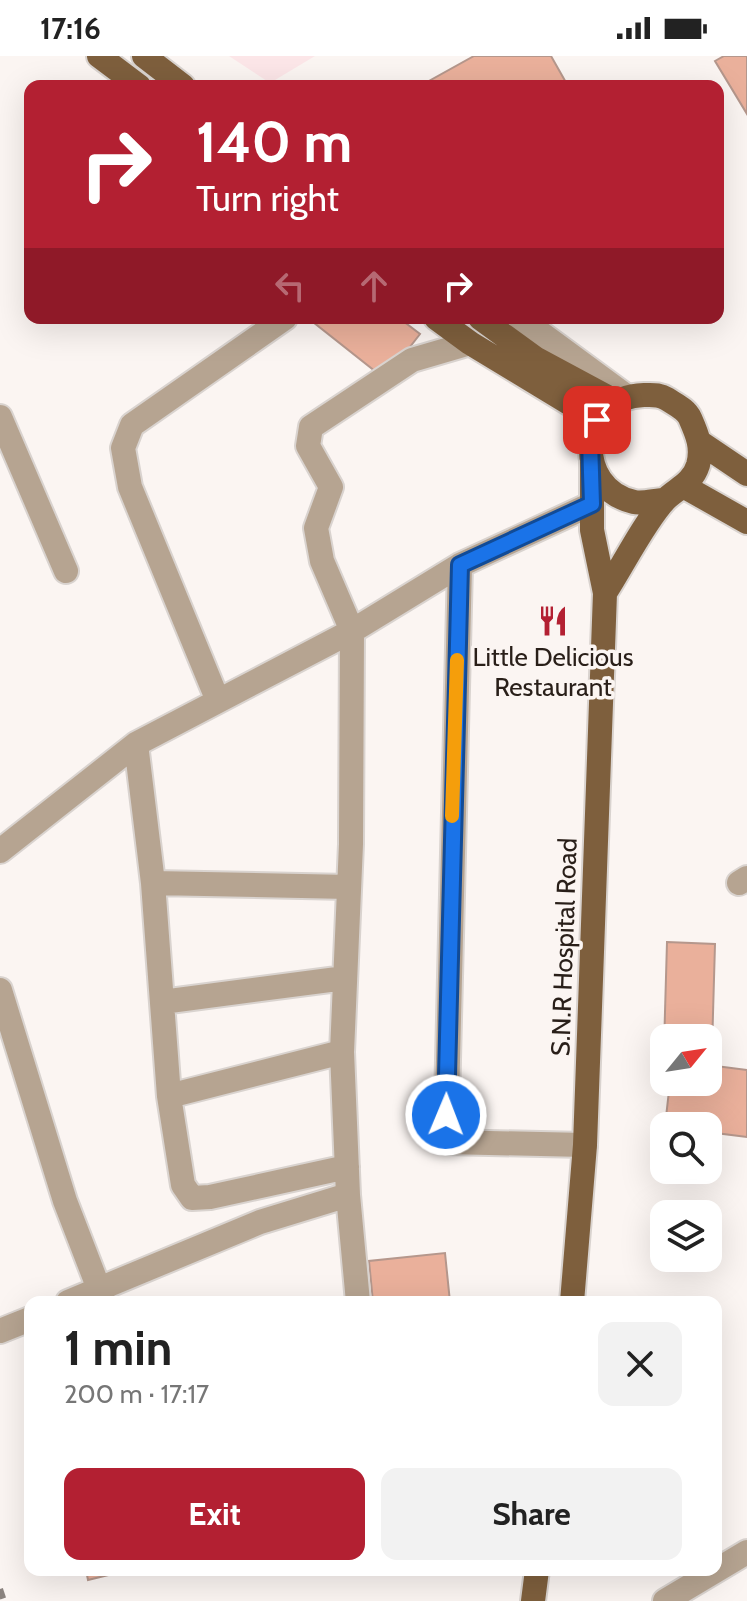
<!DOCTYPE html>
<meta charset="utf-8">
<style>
body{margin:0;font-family:Cabin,sans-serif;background:#f2f2f2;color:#222;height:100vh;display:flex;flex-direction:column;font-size:30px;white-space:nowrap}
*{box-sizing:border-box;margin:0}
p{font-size:26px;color:#767676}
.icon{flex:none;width:44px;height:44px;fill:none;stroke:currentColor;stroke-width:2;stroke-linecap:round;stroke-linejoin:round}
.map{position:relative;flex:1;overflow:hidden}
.details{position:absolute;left:24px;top:1240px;width:698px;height:280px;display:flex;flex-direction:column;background:#fff;border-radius:16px;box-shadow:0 8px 32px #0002}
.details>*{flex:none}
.hud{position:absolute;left:24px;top:24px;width:700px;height:244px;border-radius:16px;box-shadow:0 8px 32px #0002;background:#b32032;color:#fff;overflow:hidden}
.needle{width:52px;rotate:60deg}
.controls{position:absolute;left:650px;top:968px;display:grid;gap:16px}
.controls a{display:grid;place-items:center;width:72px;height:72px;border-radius:16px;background:#fff;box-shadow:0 8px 32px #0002;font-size:40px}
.pin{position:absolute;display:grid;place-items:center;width:68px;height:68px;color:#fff;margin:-34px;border-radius:16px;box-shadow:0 4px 12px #0006}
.me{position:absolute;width:88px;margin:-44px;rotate:1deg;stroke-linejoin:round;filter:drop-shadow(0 0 6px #0008)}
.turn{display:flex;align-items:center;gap:28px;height:168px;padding:0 40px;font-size:36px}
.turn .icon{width:104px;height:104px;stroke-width:2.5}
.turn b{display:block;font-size:56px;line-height:68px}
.lanes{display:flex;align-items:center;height:76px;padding:0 40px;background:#0003;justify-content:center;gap:40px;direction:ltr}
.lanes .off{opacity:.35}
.round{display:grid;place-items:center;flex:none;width:84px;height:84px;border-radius:16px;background:#f2f2f2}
.overview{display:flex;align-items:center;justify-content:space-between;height:136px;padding:0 40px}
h1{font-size:48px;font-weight:700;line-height:60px}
.button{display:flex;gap:16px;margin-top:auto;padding:16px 40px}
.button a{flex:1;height:92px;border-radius:16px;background:#b32032;color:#fff;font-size:32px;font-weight:700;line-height:92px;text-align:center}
.button a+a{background:#f2f2f2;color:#222}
.status{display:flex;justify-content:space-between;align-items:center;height:56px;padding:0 40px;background:#fff;direction:ltr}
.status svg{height:22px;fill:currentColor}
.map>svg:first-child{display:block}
</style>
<div class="status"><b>17:16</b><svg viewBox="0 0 49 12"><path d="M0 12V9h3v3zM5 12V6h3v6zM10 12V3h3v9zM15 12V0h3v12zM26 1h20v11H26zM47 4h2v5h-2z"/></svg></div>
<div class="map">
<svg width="747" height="1545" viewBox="0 0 747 1545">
<rect width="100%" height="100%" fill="#fbf5f2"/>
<path fill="#fce6e8" d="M229 0H315L270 27Z"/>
<path fill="#eab09b" stroke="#b5978c" stroke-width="2" d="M474 0H551L568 30H420Z
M724 0H747V58L715 5Z
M316 262H399L420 278 385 323 313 266Z
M667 886 715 888 712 993 708 992V982H664V991Z
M708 1009 747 1014V1081L708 1076V1070H665L670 1026H708Z
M445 1197 450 1246H373L369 1205Z
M86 1514H129L88 1524Z"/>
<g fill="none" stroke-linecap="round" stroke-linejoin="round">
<g stroke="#d9d3cf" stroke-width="28">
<path id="minor" d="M520 262 626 340
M0 361 66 515
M460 509 446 1086 585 1089
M218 645 130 431 123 392 132 369 285 262
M136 688 153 827 169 1040 183 1129 192 1142 210 1141 347 1111
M0 795 136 688 352 575 460 509 592 448
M153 827 349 831
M739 827 747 822
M0 934 65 1145 99 1233 260 1166 348 1139
M162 946 345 922
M169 1040 342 996
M68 1246 99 1233 104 1246
M358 1246 348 1139 342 996 351 788 352 575 322 505 316 472 331 431 308 390 311 371 412 304 470 287
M0 1275 30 1263
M665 1545 747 1496"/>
</g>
<g stroke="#d9d3cf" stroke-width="28">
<path id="major" d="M99 0 139 30
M144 0 183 30
M436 262 470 287 597 364
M480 262 535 302 615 345
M701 387 747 418
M685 431 747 466
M605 537C622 511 645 465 665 444 677 432 692 428 698 409 703 391 697 378 690 362 686 353 676 349 667 343 659 338 653 339 644 339 577 341 573 432 634 446 643 448 656 444 665 444
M572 1246 585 1089 605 537 592 474V407
M533 1545 537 1514"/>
</g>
<use href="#minor" stroke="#b6a491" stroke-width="24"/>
<use href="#major" stroke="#7e5f3d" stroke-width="24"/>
<path stroke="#8b837f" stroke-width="6" stroke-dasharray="10 10" stroke-linecap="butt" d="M0 1533 4 1545"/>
</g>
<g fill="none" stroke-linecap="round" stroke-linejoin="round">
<g stroke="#114b97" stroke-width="20">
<path id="route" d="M446 1059 460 509 592 448 590 385 597 364"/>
</g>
<use href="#route" stroke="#1a73e8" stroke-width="14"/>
<path stroke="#f59e0b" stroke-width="14" d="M452 760 457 604"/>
</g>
<defs>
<g id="restaurant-bare" transform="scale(2.4)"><path d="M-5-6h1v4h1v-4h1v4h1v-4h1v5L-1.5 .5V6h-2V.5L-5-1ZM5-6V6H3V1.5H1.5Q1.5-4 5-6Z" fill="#b32032" stroke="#fbf5f2" stroke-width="2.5" paint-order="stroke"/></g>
</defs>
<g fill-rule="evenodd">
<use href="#restaurant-bare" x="553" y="565"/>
</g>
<g text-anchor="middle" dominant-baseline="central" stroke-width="7" stroke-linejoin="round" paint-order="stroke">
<g font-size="26" fill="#291f19" stroke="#fbf5f2">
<text x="553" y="601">Little Delicious<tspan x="553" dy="30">Restaurant</tspan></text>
</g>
<g font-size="26" fill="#291f19" stroke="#fbf5f2">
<text transform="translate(564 891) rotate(-88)">S.N.R Hospital Road</text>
</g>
</g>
</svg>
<div class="controls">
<a><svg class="needle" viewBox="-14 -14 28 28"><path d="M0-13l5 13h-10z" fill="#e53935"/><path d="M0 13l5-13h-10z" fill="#767676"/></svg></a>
<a><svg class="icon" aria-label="search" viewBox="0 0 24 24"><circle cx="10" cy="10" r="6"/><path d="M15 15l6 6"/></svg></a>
<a><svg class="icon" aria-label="layers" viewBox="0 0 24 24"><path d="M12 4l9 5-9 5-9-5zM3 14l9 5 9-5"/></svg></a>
</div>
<div class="pin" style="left:597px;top:364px;background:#d93025"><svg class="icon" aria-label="arrive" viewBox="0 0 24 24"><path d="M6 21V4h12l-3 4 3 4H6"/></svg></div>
<svg class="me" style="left:446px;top:1059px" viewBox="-20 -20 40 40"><circle r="17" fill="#1a73e8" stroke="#fff" stroke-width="3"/><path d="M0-11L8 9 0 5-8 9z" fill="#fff"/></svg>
<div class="hud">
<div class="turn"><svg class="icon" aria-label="right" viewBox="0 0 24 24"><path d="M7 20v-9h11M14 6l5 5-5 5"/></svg><div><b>140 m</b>Turn right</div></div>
<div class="lanes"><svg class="icon off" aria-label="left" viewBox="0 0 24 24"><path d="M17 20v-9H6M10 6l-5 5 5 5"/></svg><svg class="icon off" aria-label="ahead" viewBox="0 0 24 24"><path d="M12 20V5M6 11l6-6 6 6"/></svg><svg class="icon" aria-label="right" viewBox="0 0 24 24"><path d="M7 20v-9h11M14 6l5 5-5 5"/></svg></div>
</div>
<section class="details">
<div class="overview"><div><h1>1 min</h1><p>200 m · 17:17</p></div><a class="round"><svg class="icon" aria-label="close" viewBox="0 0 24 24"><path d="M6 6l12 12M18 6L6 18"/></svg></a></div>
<div class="button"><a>Exit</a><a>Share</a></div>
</section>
</div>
